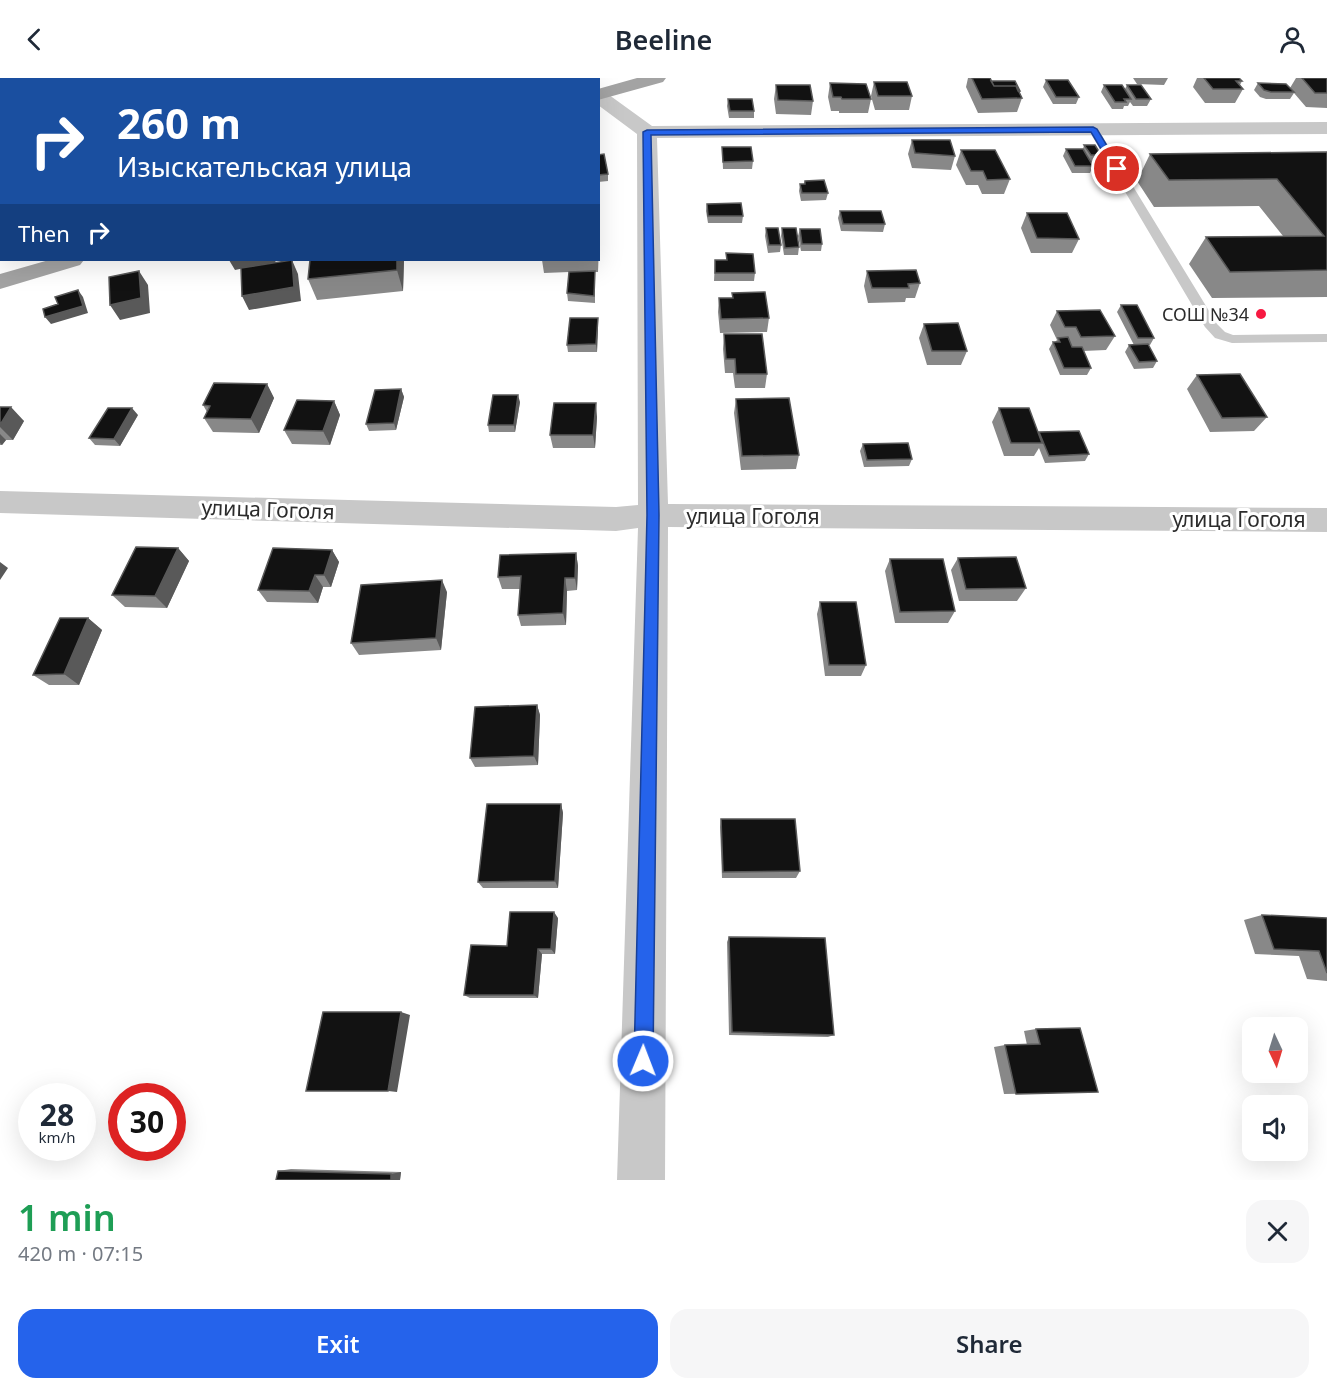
<!DOCTYPE html>
<meta charset="utf-8">
<style>
body{margin:0;font-family:"Noto Sans",sans-serif;background:#f6f6f7;color:#1f2937;height:100vh;display:flex;flex-direction:column;font-size:22px;white-space:nowrap}
*{box-sizing:border-box;margin:0}
p{font-size:20px;color:#747a83}
.icon{flex:none;width:33px;height:33px;fill:none;stroke:currentColor;stroke-width:2;stroke-linecap:round;stroke-linejoin:round}
.map{position:relative;height:1102px;overflow:hidden}
.drawer{display:flex;flex-direction:column;background:#fff;flex:1}
.drawer>*{flex:none}
.hud{position:absolute;left:0px;top:0px;width:600px;height:183px;box-shadow:0 6px 24px #0002;background:#1a4fa0;color:#fff;overflow:hidden}
.needle{width:39px;rotate:176deg}
.fabs{position:absolute;left:1242px;top:939px;display:grid;gap:12px}
.fabs a{display:grid;place-items:center;width:66px;height:66px;border-radius:12px;background:#fff;box-shadow:0 6px 24px #0002;font-size:30px}
.speed{position:absolute;left:18px;top:1005px;display:flex;gap:12px;font-size:30px;font-weight:700;text-align:center}
.speed>*{display:grid;place-content:center;width:78px;height:78px;border-radius:50%;background:#fff;box-shadow:0 6px 24px #0002;line-height:1}
.speed small{font-size:15px;font-weight:400}
.speed .limit{border:9px solid #d22;background:#fff;color:#111}
.pin{position:absolute;display:grid;place-items:center;width:51px;height:51px;color:#fff;margin:-26px;border:3px solid #fff;border-radius:50%;box-shadow:0 2px 6px #0007}
.me{position:absolute;width:66px;margin:-33px;rotate:1deg;stroke-linejoin:round;filter:drop-shadow(0 0 4px #0008)}
.turn{display:flex;align-items:center;gap:21px;height:126px;padding:0 18px;font-size:27px}
.turn .icon{width:78px;height:78px;stroke-width:2.5}
.turn b{display:block;font-size:42px;line-height:51px}
.then{display:flex;align-items:center;height:57px;padding:0 18px;background:#0003;gap:12px;font-size:22px}
.round{display:grid;place-items:center;flex:none;width:63px;height:63px;border-radius:18px;background:#f6f6f7}
.head{display:flex;align-items:center;justify-content:space-between;height:102px;padding:0 18px}
h1{font-size:36px;font-weight:600;line-height:45px;color:#1e9e55}
.button{display:flex;gap:12px;margin-top:auto;padding:12px 18px}
.button a{flex:1;height:69px;border-radius:18px;background:#2563eb;color:#fff;font-size:24px;font-weight:600;line-height:69px;text-align:center}
.button a+a{background:#f6f6f7;color:#1f2937}
header{display:flex;justify-content:space-between;align-items:center;height:78px;padding:0 18px;background:#fff;font-size:27px;font-weight:600}
.map>svg:first-child{display:block}
</style>
<header><svg class="icon" aria-label="back" viewBox="0 0 24 24"><path d="M15 5l-7 7 7 7"/></svg>Beeline<svg class="icon" aria-label="person" viewBox="0 0 24 24"><circle cx="12" cy="8" r="4"/><path d="M4 21q1-7 8-7t8 7"/></svg></header>
<div class="map">
<svg width="1327" height="1102" viewBox="0 0 1327 1102">
<rect width="100%" height="100%" fill="#fff"/>
<g fill="none" stroke-linecap="round" stroke-linejoin="round">
<path fill="#c8c8c8" fill-rule="evenodd" d="M1093 48 1098 51 1217 246 1225 254 1233 257 1327 256V264L1232 265 1215 260 1205 249 1088 51Z"/>
<path fill="#c8c8c8" fill-rule="evenodd" d="M30 0H53L29 2Z
M531 0H550L551 2H532Z
M0 6H2L0 18Z
M598 13 605 14 652 48 1327 44V56L657 60 668 426 1327 430V454L668 449 665 1102H617L638 450 616 453 0 435V413L616 429 638 427 637 56 598 27Z"/>
<path fill="#a3a3a3" fill-rule="evenodd" d="M637 0H666L663 4 598 22V11Z
M49 182H84L80 187 0 211V196Z"/>
</g>
<path fill="#888" d="M445 0H482L478 2H447Z
M968 0H990L991 3 1020 13V15L1022 20 1017 34 978 35 966 9Z
M1133 0H1168L1164 7 1137 6Z
M1197 0H1239L1242 3 1240 7 1243 11 1235 25H1205L1193 9Z
M1296 0H1327V30L1306 29 1294 15 1290 21H1266L1260 19 1254 12 1258 5 1290 10Z
M1046 2 1079 19 1076 26H1053L1043 9Z
M874 4 912 18 909 32H875L871 18Z
M830 5 871 21 868 35H839V33H831L828 19Z
M776 7 813 23 811 37 776 36 774 21Z
M1104 7 1125 11 1127 7 1151 21 1147 28H1133L1130 24 1128 28H1124L1123 31H1112L1101 14Z
M728 21 754 33V40H729L727 28Z
M912 62 955 78 951 92 912 90 908 76Z
M1084 67 1101 77 1098 84H1091L1093 88 1090 95H1072L1063 78 1066 71H1083Z
M722 69 753 83 752 91H723Z
M961 72 1010 101 1004 116H982L978 107H966L956 87Z
M1327 74V219L1212 220 1189 186 1206 159 1283 158 1259 128 1154 129 1137 103 1150 76Z
M598 77 608 96V103L598 104Z
M805 103 828 115 826 122 801 123 799 113 800 106H804Z
M707 126 743 138 742 145H708L706 133Z
M840 133 885 146 883 154 841 153 838 140Z
M1027 135 1079 161 1072 175H1031L1021 150Z
M766 150 781 167 780 174 768 175 765 158Z
M782 150 799 169 798 177H784L781 158Z
M800 151 822 166 821 173H801L798 158Z
M599 169 598 194H595V225L568 223 567 215 569 194 544 195 542 182H598Z
M726 175 755 195 754 203H714L715 182H726Z
M310 182H407H404L403 213 317 222 308 201Z
M867 193 920 205 915 220H906L905 224 868 225 864 208Z
M732 215 769 240 767 254 720 255 718 234 719 220H732Z
M1121 227 1154 260 1150 267H1148L1157 283 1153 290 1134 291 1125 274 1129 267H1134L1117 234Z
M1057 233 1115 258 1106 272 1083 273 1091 290 1087 297H1060L1049 271 1053 264H1055L1057 262 1050 247Z
M598 240V247L597 274H568L567 267Z
M924 246 967 273 961 287H927L919 260Z
M724 256 767 296 765 310H735L733 295H725L723 271Z
M1197 297 1267 339 1254 353 1210 354 1187 311Z
M267 306 274 320 259 355 213 354 204 340 207 334 203 327Z
M401 311 404 319 396 352 369 353 366 346Z
M736 321 799 377 796 391 741 392 734 335Z
M334 323 340 337 330 367 292 366 284 352Z
M520 324 515 354H489L488 347Z
M0 329 24 343 13 362H6L2 367H0Z
M999 330 1038 355 1039 354 1089 376 1085 383 1045 385 1039 370 1034 378H1004L992 344Z
M138 337 120 368 95 367 89 360Z
M597 339 595 370H553L550 357Z
M863 366 912 381 909 388 864 389 860 373Z
M178 470 189 483 167 530 125 529 112 517Z
M332 472 339 484 331 509H323L318 525 267 524 258 512Z
M576 475 578 488 577 512 567 513 566 547 521 548 518 537 520 511H502L498 499Z
M958 480 1026 510 1017 523H959L951 492Z
M890 481 955 533 948 545H895L885 493Z
M447 514 441 572 359 577 351 565Z
M820 524 866 587 861 598H825L817 536Z
M88 540 102 552 79 607H49L33 597Z
M537 627 540 637 538 687 475 689 470 680Z
M561 726 563 735 558 810H483L478 804Z
M721 741 800 793 796 800H722L720 749Z
M1262 837 1327 840V903L1307 901 1299 878 1255 876 1244 842Z
M558 840 555 876H542L538 920H470L464 917 507 868Z
M729 859 834 957 828 959 729 957 727 864Z
M1036 951 1098 1014 1004 1016 994 969 1005 967H1027L1024 953Z
M291 1091 401 1094 400 1102H276L278 1093Z"/>
<path fill="#595959" d="M119 0H147L141 2H120Z
M183 0H215L216 2H176Z
M331 0H352V1L328 2Z
M454 0H482L478 2H455Z
M229 182H275L277 188H254L235 192Z
M292 182 298 196 301 223 249 232 242 218Z
M397 182H404L403 213 397 192Z
M139 193 148 207 150 235 120 242 110 227Z
M78 212 83 219 88 235 51 246 45 239Z
M598 240V247L597 274 596 266Z
M267 306 274 320 259 355 251 341Z
M401 311 404 319 396 352 394 345Z
M518 317 520 324 515 354 514 347Z
M334 323 340 337 330 367 323 353Z
M596 325 597 339 595 370 593 357Z
M11 329 24 343 13 362 0 349V347Z
M132 330 138 337 120 368 114 361Z
M0 356 6 362 2 367 0 365Z
M178 470 189 483 167 530 155 518Z
M332 472 339 484 331 509 324 497Z
M576 475 578 488 577 512 575 500Z
M0 484 8 490 0 502Z
M315 497 323 509 318 525 309 513Z
M565 500 567 513 566 547 563 535Z
M442 502 447 514 441 572 436 560Z
M88 540 102 552 79 607 64 596Z
M537 627 540 637 538 687 534 678Z
M561 726 563 735 558 810 555 803Z
M554 834 558 840 555 876 551 871Z
M538 871 542 876 538 920 534 917Z
M401 934 410 937 397 1014 388 1013Z
M401 1094 400 1102H391V1096Z"/>
<path fill="#121212" stroke="#595959" stroke-width="1.5" d="M161 0H183L176 2H163Z
M972 0H990L994 8H1016L1022 20 982 21Z
M1204 0H1239L1242 3H1236L1243 11H1213Z
M1302 0H1327V15H1315Z
M1046 2H1068L1079 19H1056Z
M991 3H1015L1020 13H1018L1016 8H994Z
M874 4H907L912 18H878Z
M830 5 866 6 871 21H842L841 19H833Z
M1258 5 1286 6 1294 14H1271L1264 12Z
M776 7H810L813 23 778 22Z
M1104 7H1122L1131 21H1124L1126 24H1115Z
M1127 7H1141L1151 21H1136Z
M728 21H752L754 33H730Z
M912 62H950L955 78 915 75Z
M1084 67H1095L1101 77H1091Z
M722 69H751L753 83 723 84Z
M1066 71H1083L1093 88H1075Z
M961 72H995L1010 101 987 102 983 93H971Z
M1327 74V192L1230 194 1206 159 1324 158 1277 101 1169 102 1150 76Z
M604 76 608 96 598 97V77Z
M824 102 828 115H802L800 106H805V103Z
M741 125 743 138H708L707 126Z
M840 133H881L885 146H843Z
M1027 135H1067L1079 161 1037 160Z
M766 150H778L781 167H769Z
M782 150H796L799 169 785 170Z
M800 151H820L822 166H802Z
M726 175 753 176 755 195H715V182H727Z
M292 182 294 209 242 218 241 190Z
M310 182H397V192L308 201Z
M916 192 920 205 908 206 909 210H872L867 193Z
M139 193 141 220 110 227 109 199Z
M595 193 594 218 567 215 569 194Z
M78 212 83 228 45 239 43 231 58 226 55 219Z
M765 214 769 240 721 241 719 220H733L732 215Z
M1121 227H1137L1154 260H1138Z
M1100 232 1115 258 1081 259 1076 249H1065L1057 233Z
M570 240H598L596 266 567 267Z
M958 245 967 273H932L924 246Z
M724 256H762L767 296H736L735 281H726Z
M1068 259 1072 269H1082L1091 290H1064L1053 264H1060L1058 260Z
M1148 266 1157 283 1139 284 1129 267Z
M1240 296 1267 339 1222 340 1197 297Z
M214 305 267 306 251 341 204 340 210 328 203 327Z
M401 311 394 345 366 346 375 312Z
M493 317H518L514 347H488Z
M789 320 799 377 742 378 736 321Z
M297 322 334 323 323 353 284 352Z
M554 325H596L593 357H550Z
M0 329H11L0 347Z
M108 330H132L114 361 89 360Z
M999 330H1029L1042 365H1011Z
M1079 353 1089 376 1049 378 1039 354Z
M908 365 912 381 867 382 863 366Z
M136 469 178 470 155 518 112 517Z
M273 470 332 472 324 497H315L309 513 258 512Z
M576 475 575 500H565L563 535 518 537 521 498 498 499 500 477Z
M1016 479 1026 510 966 511 958 480Z
M890 481H943L955 533 900 534Z
M442 502 436 560 351 565 361 507Z
M820 524H856L866 587H829Z
M60 540H88L64 596 33 597Z
M537 627 534 678 470 680 475 629Z
M487 726H561L555 803 478 804Z
M721 741H795L800 793 723 794Z
M510 834H554L551 871H538L534 917H464L471 867 507 868Z
M1262 837 1327 840V895L1319 873 1274 871Z
M729 859 825 860 834 957 732 954Z
M323 934H401L388 1013H306Z
M1080 950 1098 1014 1016 1016 1005 967 1040 966 1036 951Z
M278 1093 391 1096V1102H276Z"/>
<path fill="#2563eb" stroke="#184099" stroke-width="1.5" d="M1093 49 1097 51 1121 91 1120 93H1114L1091 54 651 57 659 437 653 983 650 990 643 992 637 990 634 983 647 437 643 54 647 52Z"/>
<circle fill="#f71941" stroke="#fff" stroke-width="2" cx="1261" cy="236" r="6"/>
<g text-anchor="middle" dominant-baseline="central" stroke-width="6" stroke-linejoin="round" paint-order="stroke">
<g font-size="18" fill="#2b2b2b" stroke="#fff" text-anchor="end">
<text x="1249" y="236">СОШ №34</text>
</g>
<g font-size="21" fill="#2b2b2b" stroke="#fff">
<text transform="translate(268 431) rotate(2)">улица Гоголя</text>
<text x="753" y="438">улица Гоголя</text>
<text x="1239" y="441">улица Гоголя</text>
</g>
</g>
</svg>
<div class="fabs">
<a><svg class="needle" viewBox="-14 -14 28 28"><path d="M0-13l5 13h-10z" fill="#e53935"/><path d="M0 13l5-13h-10z" fill="#747a83"/></svg></a>
<a><svg class="icon" aria-label="sound" viewBox="0 0 24 24"><path d="M4 9h4l5-4v14l-5-4H4zM17 9q2 3 0 6"/></svg></a>
</div>
<div class="speed"><div>28<small>km/h</small></div><div class="limit">30</div></div>
<div class="pin" style="left:1117px;top:91px;background:#d93025"><svg class="icon" aria-label="arrive" viewBox="0 0 24 24"><path d="M6 21V4h12l-3 4 3 4H6"/></svg></div>
<svg class="me" style="left:643px;top:983px" viewBox="-20 -20 40 40"><circle r="17" fill="#2563eb" stroke="#fff" stroke-width="3"/><path d="M0-11L8 9 0 5-8 9z" fill="#fff"/></svg>
<div class="hud">
<div class="turn"><svg class="icon" aria-label="right" viewBox="0 0 24 24"><path d="M7 20v-9h11M14 6l5 5-5 5"/></svg><div><b>260 m</b>Изыскательская улица</div></div>
<div class="then">Then<svg class="icon" aria-label="right" viewBox="0 0 24 24"><path d="M7 20v-9h11M14 6l5 5-5 5"/></svg></div>
</div>
</div>
<section class="drawer">
<div class="head"><div><h1>1 min</h1><p>420 m · 07:15</p></div><a class="round"><svg class="icon" aria-label="close" viewBox="0 0 24 24"><path d="M6 6l12 12M18 6L6 18"/></svg></a></div>
<div class="button"><a>Exit</a><a>Share</a></div>
</section>
